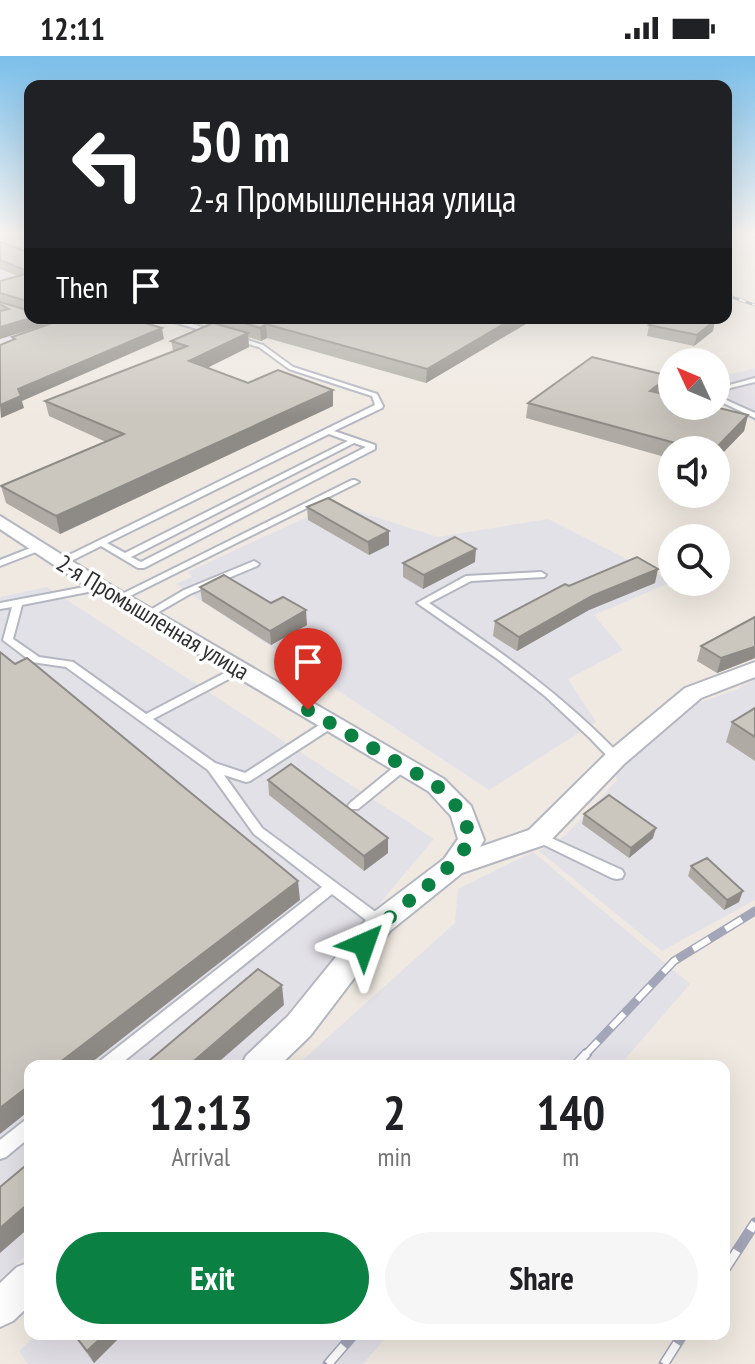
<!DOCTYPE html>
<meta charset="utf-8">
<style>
body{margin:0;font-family:"PT Sans Narrow",sans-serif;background:#f6f6f6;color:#202124;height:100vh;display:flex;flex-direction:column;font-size:30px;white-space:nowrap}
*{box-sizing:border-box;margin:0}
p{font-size:26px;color:#757577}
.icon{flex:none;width:44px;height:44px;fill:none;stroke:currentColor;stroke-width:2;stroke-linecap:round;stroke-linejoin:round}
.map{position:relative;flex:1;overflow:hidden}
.panel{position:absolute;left:24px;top:1004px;width:706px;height:280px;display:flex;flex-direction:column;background:#fff;border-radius:16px;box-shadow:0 8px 32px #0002}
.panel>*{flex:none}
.banner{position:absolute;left:24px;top:24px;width:708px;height:244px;border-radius:16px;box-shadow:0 8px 32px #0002;background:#202124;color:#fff;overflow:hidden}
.needle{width:52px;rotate:314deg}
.tools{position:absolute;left:658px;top:292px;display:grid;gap:16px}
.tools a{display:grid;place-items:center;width:72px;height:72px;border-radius:50%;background:#fff;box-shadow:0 8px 32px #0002;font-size:40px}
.pin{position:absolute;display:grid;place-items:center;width:68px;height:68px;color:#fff;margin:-82px -34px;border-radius:50% 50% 50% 0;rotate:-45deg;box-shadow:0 0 8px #0007}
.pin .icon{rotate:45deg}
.me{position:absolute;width:88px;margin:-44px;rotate:43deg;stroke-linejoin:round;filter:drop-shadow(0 0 6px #0008)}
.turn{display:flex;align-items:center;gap:28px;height:168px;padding:0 32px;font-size:36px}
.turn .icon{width:104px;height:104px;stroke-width:2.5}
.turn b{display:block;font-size:56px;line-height:68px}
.then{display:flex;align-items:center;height:76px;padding:0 32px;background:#0003;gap:16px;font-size:30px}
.eta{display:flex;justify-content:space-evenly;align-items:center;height:136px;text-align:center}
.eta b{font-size:48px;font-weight:800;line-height:56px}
.cta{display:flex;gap:16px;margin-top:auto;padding:16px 32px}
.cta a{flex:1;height:92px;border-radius:48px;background:#0b8043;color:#fff;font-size:32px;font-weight:800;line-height:92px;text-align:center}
.cta a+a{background:#f6f6f6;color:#202124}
.status{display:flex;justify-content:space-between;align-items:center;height:56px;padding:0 40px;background:#fff;direction:ltr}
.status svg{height:22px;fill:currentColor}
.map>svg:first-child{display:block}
</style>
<div class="status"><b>12:11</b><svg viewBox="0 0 49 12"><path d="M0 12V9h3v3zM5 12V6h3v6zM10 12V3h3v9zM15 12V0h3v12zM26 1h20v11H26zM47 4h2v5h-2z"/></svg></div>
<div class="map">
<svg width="755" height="1308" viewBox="0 0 755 1308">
<rect width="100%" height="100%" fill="#efe9e1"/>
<path fill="#e3e1e8" d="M0 179H30V262H79L0 287Z
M755 312V365L716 345V322Z
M335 448 438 481 548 463 672 526 594 559 623 594 568 623 596 666 489 734 176 528 192 521 188 516Z
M47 531 434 783 258 991 237 1010H30V1196L0 1223V541Z
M755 623V844L662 895 539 795 566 779 617 724 614 716 686 651 736 634Z
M533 796 690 928 619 1010H296L455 867 458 833Z
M37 1278H389L363 1308H28L19 1295Z"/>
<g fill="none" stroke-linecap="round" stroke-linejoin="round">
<g stroke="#b4b7c1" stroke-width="4">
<path id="service" d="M34 262H43L65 271 60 272Z
M176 263 215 275 216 276 213 278 174 266 173 265Z
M237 281 263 289 293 311 377 338 383 350 382 352 334 375 375 389V393L144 512H138L101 490 65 508H59V504L375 349 372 340 289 313 259 291 235 284 234 283ZM329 378 348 385 125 497 107 487ZM354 387 366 391 141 506 131 501Z
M755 322V326L730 332 723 339 724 343 755 357V362L717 344 716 338 726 330Z
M352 424H355L359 426 122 544 119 545 114 542Z
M38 489 42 492 41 494 0 510V504Z
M254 505 259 508 257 510 190 538 150 561 147 562 142 559 184 534Z
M541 516 546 519 544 521 471 525 429 547C497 593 563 639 620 699L622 702 620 705H612L590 682 545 640 496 602 417 547 466 520Z
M100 528 105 531 103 533 22 549 13 583 39 601 73 606 146 658 236 611H244L245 613 244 615 153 663 215 707 245 717 327 664H335L337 667 335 670 250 725 246 726 224 719 262 772 385 863 387 867 385 871 380 873 375 871 332 838 118 1010H98L100 1005 322 831 254 778 208 714 66 611 32 606 3 584 12 551 0 553V547Z
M403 706 407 707 409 710 407 713 358 753H350L348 750 350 747 399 707Z
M538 776 622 814 624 818 622 822 617 823 612 822 534 784 532 781 534 778Z
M30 1063V1081L6 1101 0 1103V1084L24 1065Z"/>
</g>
<g stroke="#b4b7c1" stroke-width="4">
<path id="minor" d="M0 460 107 527 444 723 471 750 484 784 480 791 529 774 608 696 685 632 755 606V621L701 642 624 708 547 788 462 817 390 875 310 980 279 1010H241L246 1000 288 960 370 859 444 803 458 783 451 760 428 735 93 535 0 473Z
M30 1206V1249L13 1265 0 1271V1227L17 1211Z"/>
</g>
<use href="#service" fill="#fff" fill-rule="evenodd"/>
<use href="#minor" fill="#fff" fill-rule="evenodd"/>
<g stroke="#a3a6b8" stroke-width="3">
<path id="rail-far2" d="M726 239 755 249"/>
</g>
<g stroke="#a3a6b8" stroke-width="9">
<path id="rail-far1" d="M585 999 674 905 755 855"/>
</g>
<g stroke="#a3a6b8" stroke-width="11">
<path id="rail" d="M575 1010 587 997
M724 1215 755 1167
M328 1308 354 1278
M664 1308 683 1278"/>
</g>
<use href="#rail-far2" stroke="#fff" stroke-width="2" stroke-dasharray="7" stroke-linecap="butt"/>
<use href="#rail-far1" stroke="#fff" stroke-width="6" stroke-dasharray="19" stroke-linecap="butt"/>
<use href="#rail" stroke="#fff" stroke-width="8" stroke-dasharray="24" stroke-linecap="butt"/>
</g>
<path fill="#afaba4" d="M0 186 30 197V262H43L45 269 0 283V225L18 220 0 213Z
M187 262H536L426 327 267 282 261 285 248 281 249 291 207 312 248 327 333 334V350L60 478 6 447 1 430 106 386 49 360 45 345 173 295 171 285 208 269Z
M715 264 713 275 694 290 647 280 649 269Z
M666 334 662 338 748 359 744 375 716 404V394H672V403L526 362 528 347Z
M307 451 389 489 369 499 308 464Z
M475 506 423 533 403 521V507Z
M655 527 589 554 517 595 493 580 495 565 569 530Z
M200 531 307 569 271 589 202 545Z
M755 561V602L717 617 697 605 701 590Z
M755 652V705L726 686 732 666Z
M268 724 388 782V797L364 815 269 739Z
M584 758 653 782 629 802 582 768Z
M691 810 739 846 724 854 688 820Z
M73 1278H123L94 1307Z"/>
<path fill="#8e8b86" d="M31 262H43L45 269 0 283V271Z
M140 262H170L136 275 134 264Z
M514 262H536L426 327 427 313Z
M715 264 713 275 694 290 697 279Z
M266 268 267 282 261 285 260 272Z
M162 272 164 283 22 345 24 352 1 362 0 349 18 333Z
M248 277 249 291 191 320 189 305Z
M669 320 666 334 647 350 650 335Z
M333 334V350L60 478 56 460Z
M748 359 744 375 716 404V394H714Z
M389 475V489L369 499 368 486Z
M476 493 475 506 423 533 424 519Z
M658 513 655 527 589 554 517 595 519 581 592 540Z
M306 554 307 569 271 589 270 575Z
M755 590V602L717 617 721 602Z
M656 772 653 782 629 802 631 792Z
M388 782V797L364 815V800Z
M298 825 300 844 87 1010H55Z
M743 835 739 846 724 854 727 844Z
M282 929 284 949 214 1010H188Z
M30 1029V1054L0 1078V1052Z
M30 1146V1171L0 1197V1172Z
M105 1278H123L94 1307 87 1295Z"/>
<path fill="#cbc7bf" stroke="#8e8b86" stroke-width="2" d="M0 186 30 197V216L0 204Z
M30 217V246L0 237V225Z
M0 246 30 255 31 262 0 271V255L9 253 0 248Z
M67 262H140L134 264 162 272 18 333 21 340 0 349V289L15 283 12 281Z
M229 262H514L427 313 266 268 260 272Z
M658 262H708L715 264 697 279 649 269Z
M213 267 248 277 189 305 248 327 278 314 333 334 56 460 1 430 124 378 45 345 187 290 171 285Z
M592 301 669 320 650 335 672 340V350H711L748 359 714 394H701L528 347Z
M328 442 389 475 368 486 307 451Z
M455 481 476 493 424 519 403 507Z
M637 501 658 513 592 540 519 581 495 565 565 528 569 530Z
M224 519 271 547 283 541 306 554 270 575 200 531Z
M755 561V590L754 591 721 602 701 590Z
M0 596 15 608 27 602 298 825 55 1010H30V1029L0 1052Z
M755 652V681L732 666Z
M291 708 388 782 364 800 268 724Z
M609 739 656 772 631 792 584 758Z
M707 802 743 835 727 844 691 810Z
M258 913 282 929 188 1010H143Z
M30 1106V1146L0 1172V1131Z
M74 1278H105L87 1295Z"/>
<linearGradient id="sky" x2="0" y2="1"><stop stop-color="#7abfeb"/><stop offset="0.49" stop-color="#f8f5f2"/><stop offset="1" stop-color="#f8f5f2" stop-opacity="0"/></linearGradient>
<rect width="755" height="362" fill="url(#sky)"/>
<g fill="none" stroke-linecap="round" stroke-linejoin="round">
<path stroke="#0b8043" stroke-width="14" stroke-dasharray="0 25.2" d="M308 654 436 729 462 756 471 784C441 828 397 847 364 888"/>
</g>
<g text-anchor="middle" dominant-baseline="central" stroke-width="7" stroke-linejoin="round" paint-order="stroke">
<g font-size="24" fill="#2e2e2e" stroke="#fff">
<text transform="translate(153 561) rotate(31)">2-я Промышленная улица</text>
</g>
</g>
</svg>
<div class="tools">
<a><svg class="needle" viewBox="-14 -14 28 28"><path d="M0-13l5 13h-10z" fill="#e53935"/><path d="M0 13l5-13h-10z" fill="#757577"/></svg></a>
<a><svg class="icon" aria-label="sound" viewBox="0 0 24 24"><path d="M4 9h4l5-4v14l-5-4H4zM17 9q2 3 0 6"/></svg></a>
<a><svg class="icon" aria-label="search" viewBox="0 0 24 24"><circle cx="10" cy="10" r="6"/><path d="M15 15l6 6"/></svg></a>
</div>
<div class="pin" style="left:308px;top:654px;background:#d93025"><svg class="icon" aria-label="arrive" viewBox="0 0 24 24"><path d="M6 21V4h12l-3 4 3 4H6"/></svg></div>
<svg class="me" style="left:364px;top:888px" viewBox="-20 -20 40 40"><path d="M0-17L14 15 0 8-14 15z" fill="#0b8043" stroke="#fff" stroke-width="4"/></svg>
<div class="banner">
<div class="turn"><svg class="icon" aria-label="left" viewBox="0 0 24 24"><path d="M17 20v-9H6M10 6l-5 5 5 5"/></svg><div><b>50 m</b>2-я Промышленная улица</div></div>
<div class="then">Then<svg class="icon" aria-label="arrive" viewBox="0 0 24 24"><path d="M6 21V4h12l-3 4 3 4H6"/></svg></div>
</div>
<section class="panel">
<div class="eta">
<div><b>12:13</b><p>Arrival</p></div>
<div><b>2</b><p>min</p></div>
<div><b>140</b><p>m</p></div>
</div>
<div class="cta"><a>Exit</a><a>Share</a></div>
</section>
</div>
